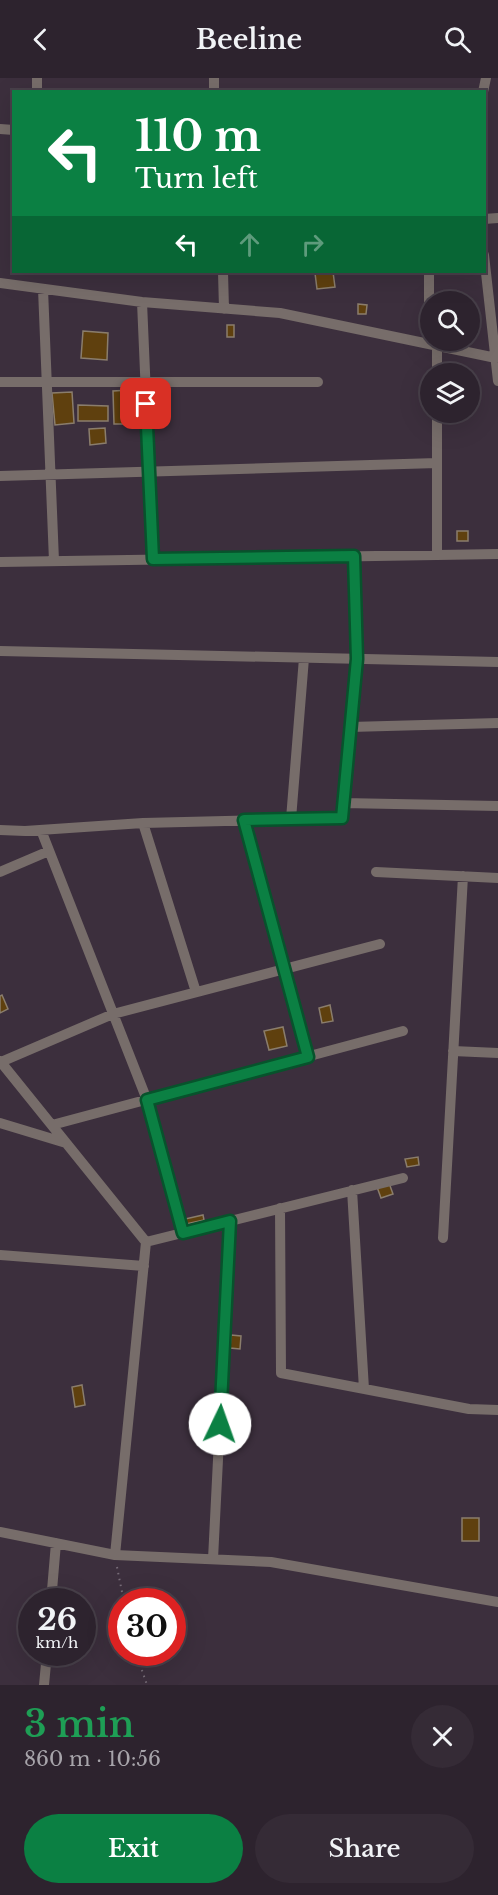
<!DOCTYPE html>
<meta charset="utf-8">
<style>
body{margin:0;font-family:"Libre Baskerville",serif;background:#352b36;color:#f1f3f6;height:100vh;display:flex;flex-direction:column;font-size:22px;white-space:nowrap}
*{box-sizing:border-box;margin:0}
p{font-size:20px;color:#a7a4aa}
.icon{flex:none;width:33px;height:33px;fill:none;stroke:currentColor;stroke-width:2;stroke-linecap:round;stroke-linejoin:round}
.map{position:relative;height:1607px;overflow:hidden}
.side{display:flex;flex-direction:column;background:#2d232e;flex:1}
.side>*{flex:none}
.banner{position:absolute;left:12px;top:12px;width:474px;height:183px;border-radius:0px;box-shadow:0 6px 24px #0002,0 0 0 2px #48404a;background:#0b8043;color:#fff;overflow:hidden}
.controls{position:absolute;left:420px;top:213px;display:grid;gap:12px}
.controls a{display:grid;place-items:center;width:60px;height:60px;border-radius:50%;background:#2d232e;box-shadow:0 6px 24px #0002,0 0 0 2px #48404a;font-size:30px}
.speed{position:absolute;left:18px;top:1510px;display:flex;gap:12px;font-size:30px;font-weight:700;text-align:center}
.speed>*{display:grid;place-content:center;width:78px;height:78px;border-radius:50%;background:#2d232e;box-shadow:0 6px 24px #0002,0 0 0 2px #48404a;line-height:1}
.speed small{font-size:15px;font-weight:400}
.speed .limit{border:9px solid #d22;background:#fff;color:#111}
.pin{position:absolute;display:grid;place-items:center;width:51px;height:51px;color:#fff;margin:-26px;border-radius:12px;box-shadow:0 3px 9px #0006}
.me{position:absolute;width:66px;margin:-33px;rotate:3deg;stroke-linejoin:round;filter:drop-shadow(0 0 4px #0008)}
.turn{display:flex;align-items:center;gap:21px;height:126px;padding:0 24px;font-size:27px}
.turn .icon{width:78px;height:78px;stroke-width:2.5}
.turn b{display:block;font-size:42px;line-height:51px}
.lanes{display:flex;align-items:center;height:57px;padding:0 24px;background:#0003;justify-content:center;gap:30px;direction:ltr}
.lanes .off{opacity:.35}
.round{display:grid;place-items:center;flex:none;width:63px;height:63px;border-radius:32px;background:#352b36}
.head{display:flex;align-items:center;justify-content:space-between;height:102px;padding:0 24px}
h1{font-size:36px;font-weight:600;line-height:45px;color:#1e9e55}
.cta{display:flex;gap:12px;margin-top:auto;padding:12px 24px}
.cta a{flex:1;height:69px;border-radius:36px;background:#0b8043;color:#fff;font-size:24px;font-weight:600;line-height:69px;text-align:center}
.cta a+a{background:#352b36;color:#f1f3f6}
header{display:flex;justify-content:space-between;align-items:center;height:78px;padding:0 24px;background:#2d232e;font-size:27px;font-weight:600}
.map>svg:first-child{display:block}
</style>
<header><svg class="icon" aria-label="back" viewBox="0 0 24 24"><path d="M15 5l-7 7 7 7"/></svg>Beeline<svg class="icon" aria-label="search" viewBox="0 0 24 24"><circle cx="10" cy="10" r="6"/><path d="M15 15l6 6"/></svg></header>
<div class="map">
<svg width="498" height="1607" viewBox="0 0 498 1607">
<rect width="100%" height="100%" fill="#3c2f3d"/>
<path fill="#5f400e" stroke="#8a7d6c" stroke-width="1.5" d="M333 194 335 209 317 211 315 195Z
M358 226 367 227 366 236H358Z
M227 247H234V259H227Z
M83 253 108 255 107 282 81 280Z
M130 312 132 346H114L113 313Z
M72 314 74 345 55 347 52 315Z
M78 327 108 328V343H78Z
M105 350 106 365 90 367 89 351Z
M457 453H468V463H457Z
M2 917 8 931 0 935V918Z
M330 927 333 943 322 945 319 930Z
M283 949 287 968 269 972 264 953Z
M418 1079 419 1087 407 1089 405 1081Z
M389 1105 393 1116 381 1120 377 1109Z
M203 1137 204 1142 186 1146 185 1141Z
M231 1257 241 1258 240 1271 230 1270Z
M82 1307 85 1327 75 1329 72 1309Z
M462 1440H479V1463H462Z"/>
<g fill="none" stroke-linecap="round" stroke-linejoin="round">
<path stroke="#776c78" stroke-width="2" stroke-dasharray="1.5 4.5" stroke-linecap="butt" d="M117 1489 124 1524
M136 1575 147 1607"/>
<path stroke="#776d6a" stroke-width="10" d="M37 14V0
M214 14V0
M483 14 486 0
M0 51 14 52
M484 141 498 140
M484 177 498 303
M223 194 224 231
M429 194V266
M0 205 142 224 280 235 496 280
M43 211 54 483
M142 224 153 481
M437 296V268
M0 304H318
M0 398 437 385
M437 477V334
M0 484 498 476
M0 573 498 584
M350 649 498 645
M343 725 498 728
M291 741 304 580
M244 743 308 979
M143 745 196 914
M0 752 25 753 143 745 342 740 357 581 354 478
M41 752 147 1022 183 1155
M0 794 49 773
M376 794 498 800
M453 973 498 975
M0 983 146 1164 115 1477
M1 984 113 936 380 866
M0 1045 66 1065
M52 1047 403 953
M352 1112 364 1311
M280 1130 281 1295 469 1331 498 1332
M443 1160 463 798
M146 1164 403 1100
M0 1177 144 1188
M0 1454 115 1477 271 1484 498 1524
M213 1481 230 1143
M51 1524 56 1465
M44 1607 47 1575"/>
</g>
<g fill="none" stroke-linecap="round" stroke-linejoin="round">
<g stroke="#07532c" stroke-width="15">
<path id="route" d="M146 326 153 481 354 478 357 581 342 740 244 742 308 979 147 1022 183 1155 230 1143 220 1346"/>
</g>
<use href="#route" stroke="#0b8043" stroke-width="10"/>
</g>
</svg>
<div class="controls">
<a><svg class="icon" aria-label="search" viewBox="0 0 24 24"><circle cx="10" cy="10" r="6"/><path d="M15 15l6 6"/></svg></a>
<a><svg class="icon" aria-label="layers" viewBox="0 0 24 24"><path d="M12 4l9 5-9 5-9-5zM3 14l9 5 9-5"/></svg></a>
</div>
<div class="speed"><div>26<small>km/h</small></div><div class="limit">30</div></div>
<div class="pin" style="left:146px;top:326px;background:#d93025"><svg class="icon" aria-label="arrive" viewBox="0 0 24 24"><path d="M6 21V4h12l-3 4 3 4H6"/></svg></div>
<svg class="me" style="left:220px;top:1346px" viewBox="-20 -20 40 40"><circle r="19" fill="#fff"/><path d="M0-13L10 11 0 6-10 11z" fill="#0b8043"/></svg>
<div class="banner">
<div class="turn"><svg class="icon" aria-label="left" viewBox="0 0 24 24"><path d="M17 20v-9H6M10 6l-5 5 5 5"/></svg><div><b>110 m</b>Turn left</div></div>
<div class="lanes"><svg class="icon" aria-label="left" viewBox="0 0 24 24"><path d="M17 20v-9H6M10 6l-5 5 5 5"/></svg><svg class="icon off" aria-label="ahead" viewBox="0 0 24 24"><path d="M12 20V5M6 11l6-6 6 6"/></svg><svg class="icon off" aria-label="right" viewBox="0 0 24 24"><path d="M7 20v-9h11M14 6l5 5-5 5"/></svg></div>
</div>
</div>
<section class="side">
<div class="head"><div><h1>3 min</h1><p>860 m · 10:56</p></div><a class="round"><svg class="icon" aria-label="close" viewBox="0 0 24 24"><path d="M6 6l12 12M18 6L6 18"/></svg></a></div>
<div class="cta"><a>Exit</a><a>Share</a></div>
</section>
